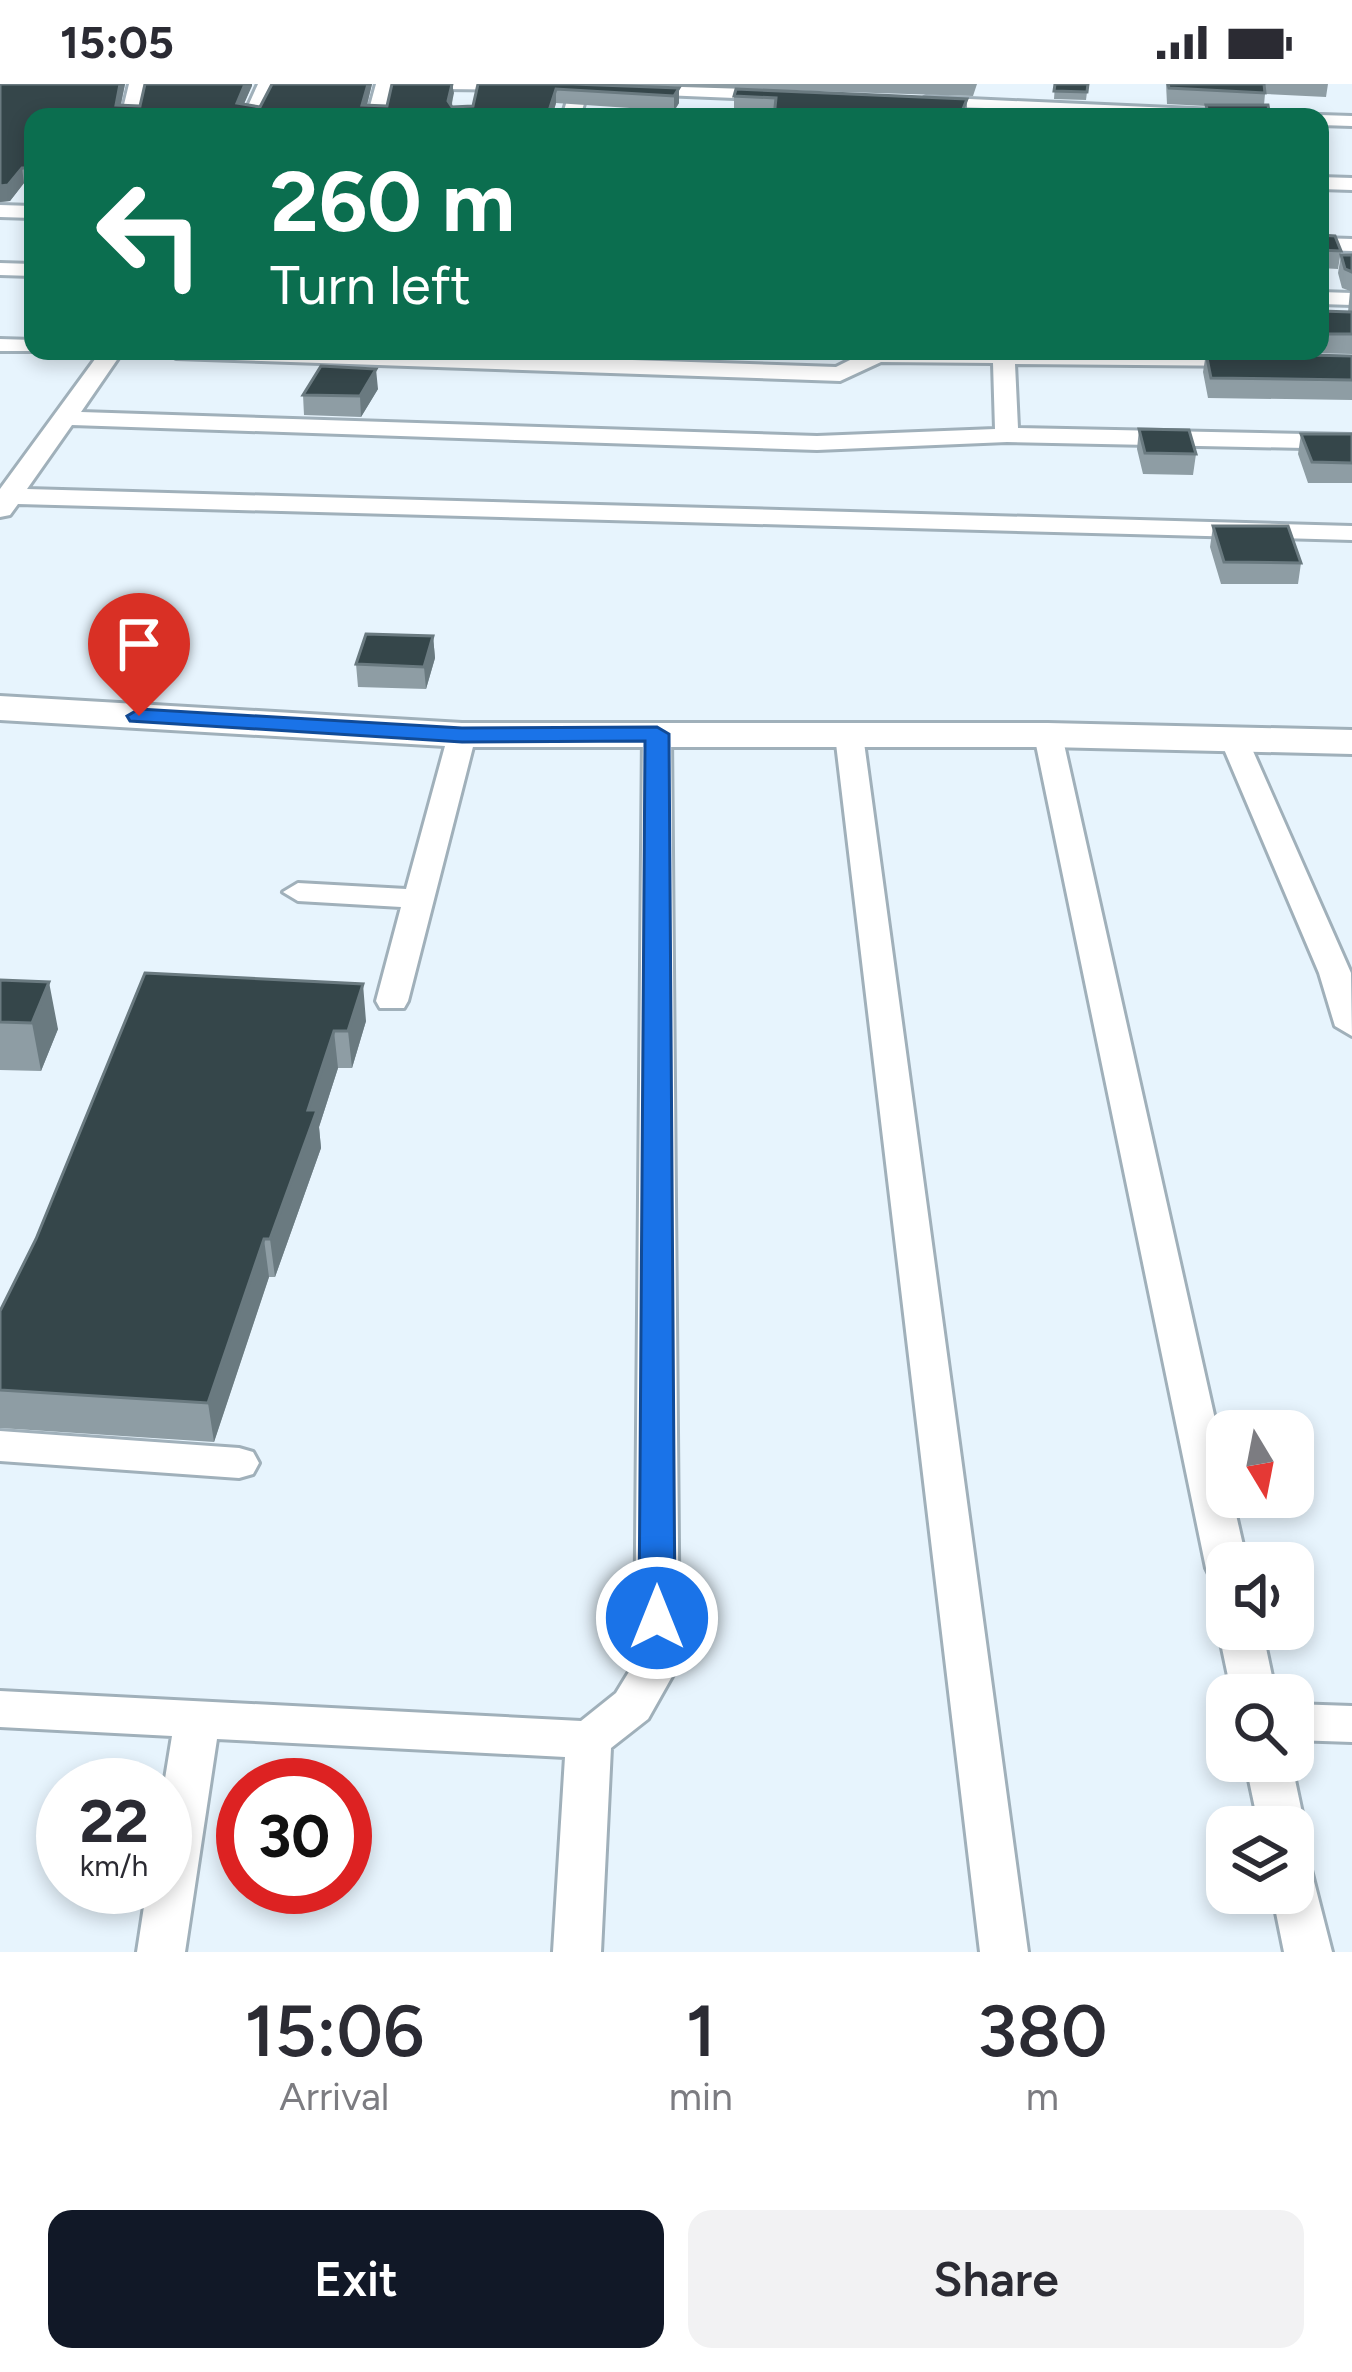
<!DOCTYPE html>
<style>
body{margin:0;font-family:Figtree,sans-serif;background:#f2f2f3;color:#2b2b33;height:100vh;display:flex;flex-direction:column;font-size:45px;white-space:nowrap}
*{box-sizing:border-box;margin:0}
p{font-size:39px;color:#7c7c81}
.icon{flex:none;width:66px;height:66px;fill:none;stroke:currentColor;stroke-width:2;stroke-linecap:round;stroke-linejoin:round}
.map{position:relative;height:1868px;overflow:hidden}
.panel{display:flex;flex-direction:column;background:#fff;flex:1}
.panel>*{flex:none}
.banner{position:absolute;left:24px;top:24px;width:1305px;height:252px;border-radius:24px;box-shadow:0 6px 18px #0003;background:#0b6e4f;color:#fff;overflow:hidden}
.needle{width:78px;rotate:170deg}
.controls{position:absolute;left:1206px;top:1326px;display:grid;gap:24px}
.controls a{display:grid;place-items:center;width:108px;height:108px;border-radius:24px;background:#fff;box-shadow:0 6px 18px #0003;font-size:60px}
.speed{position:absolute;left:36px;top:1674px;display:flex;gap:24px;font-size:60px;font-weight:700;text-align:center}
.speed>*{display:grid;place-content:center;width:156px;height:156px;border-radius:50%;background:#fff;box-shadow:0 6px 18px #0003;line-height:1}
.speed small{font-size:30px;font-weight:400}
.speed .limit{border:18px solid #d22;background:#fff;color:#111}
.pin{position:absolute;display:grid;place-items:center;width:102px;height:102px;color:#fff;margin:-123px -51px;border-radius:50% 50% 50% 0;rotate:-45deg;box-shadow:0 0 12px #0007}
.pin .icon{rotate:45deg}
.me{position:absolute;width:132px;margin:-66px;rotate:0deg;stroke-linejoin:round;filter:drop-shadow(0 0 9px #0008)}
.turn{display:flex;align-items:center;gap:42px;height:252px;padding:0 48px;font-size:54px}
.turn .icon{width:156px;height:156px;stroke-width:2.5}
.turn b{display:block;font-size:84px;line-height:102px}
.eta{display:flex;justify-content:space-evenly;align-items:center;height:204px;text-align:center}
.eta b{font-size:72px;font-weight:600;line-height:84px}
.cta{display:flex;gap:24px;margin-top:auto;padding:24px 48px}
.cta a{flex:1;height:138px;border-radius:24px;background:#111827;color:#fff;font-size:48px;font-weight:600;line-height:138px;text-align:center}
.cta a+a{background:#f2f2f3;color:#2b2b33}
.status{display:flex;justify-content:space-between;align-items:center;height:84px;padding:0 60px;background:#fff;direction:ltr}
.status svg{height:33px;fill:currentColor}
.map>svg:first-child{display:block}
</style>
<div class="status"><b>15:05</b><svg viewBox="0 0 49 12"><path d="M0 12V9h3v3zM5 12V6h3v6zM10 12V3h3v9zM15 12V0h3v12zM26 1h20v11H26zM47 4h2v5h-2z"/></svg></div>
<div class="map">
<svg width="1352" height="1868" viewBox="0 0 1352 1868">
<rect width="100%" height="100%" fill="#e7f4fd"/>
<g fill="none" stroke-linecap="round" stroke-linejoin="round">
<g stroke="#a0b0ba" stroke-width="6">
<path id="street" d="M129 0H147L139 33H121Z
M258 0H276L261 33H243Z
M376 0H394L385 33H367Z
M435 0H529L530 1 521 6 444 5Z
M572 0H590L580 33H562Z
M643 0 779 6 788 11 779 16 639 10 630 5Z
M926 13 1260 28 1269 33 920 22 917 18Z
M1320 31 1352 32V42L1320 41V33H1313Z
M1320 93 1352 94V106L1320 105Z
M0 121 33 122V134L0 133Z
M1320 154 1352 155V167L1320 166Z
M0 179 33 180V192L0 191Z
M1320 208 1352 209V221L1320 220Z
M0 255 33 256V267H39H0Z
M101 267H123L81 328 817 352 995 345 993 279 881 278 840 297 176 274 165 267H365L836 283 868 267 1248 270 1259 277 1256 282 1015 280 1018 344 1352 351V365L1007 358 817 366 72 341 27 405 1352 442V456L18 420 10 431 0 433V405Z
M657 642 671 650 679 1580 648 1635 611 1664 601 1868H553L565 1673 217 1655 185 1868H137L147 1803H165L164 1701 172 1652 0 1643V1607L581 1637 616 1609 635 1578 643 650Z
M462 643 476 651 408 917 404 924H380L376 917 401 823 298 817 283 808 298 799 406 805 448 651Z
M849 643 863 651 1028 1868H980L835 651Z
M1048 643 1062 651 1227 1389V1413H1232L1247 1479H1227V1500L1212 1496 1206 1484 1034 651Z
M1235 649 1249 658 1351 889 1352 952 1335 942 1319 889 1221 658Z
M0 1347 239 1364 253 1368 259 1379 253 1390 239 1394 0 1377Z
M1227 1532V1545H1262L1276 1611H1232L1218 1545Z
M1293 1620 1352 1622V1658L1293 1656Z
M1245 1677H1291L1305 1743 1299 1757 1293 1759V1743H1259Z
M1293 1776 1310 1782 1332 1868H1284L1272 1809H1293Z"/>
</g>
<g stroke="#a0b0ba" stroke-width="6">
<path id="secondary" d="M0 612 462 639H1048L1352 646V670L1048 663H462L0 636Z"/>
</g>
<use href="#street" fill="#fff" fill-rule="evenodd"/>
<use href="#secondary" fill="#fff" fill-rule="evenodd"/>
</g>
<path fill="#8e9da4" d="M0 0H125L121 21 140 22 145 0H252L244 20 260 23 272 0H372L367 21 387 22 392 0H453L452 23 473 22 478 0H574L679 4V19L674 27 556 19 552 33H33V100L24 99 10 117 0 118Z
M584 0H977L973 12Z
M1055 0H1088L1086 16 1054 15Z
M1166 0H1328L1326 13 1265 10 1264 21 1270 33H1205L1206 22 1167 20Z
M734 12 967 15V26L971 31 998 33H774V30L734 28Z
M1320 104 1324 113V150L1322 151 1341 167 1338 185 1320 184Z
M1341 171H1352V270L1202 267H1320V227L1348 228 1350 207 1342 204 1338 189Z
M1206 269 1352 272V316L1208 314 1203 288Z
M378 305 361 333 304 331 303 311Z
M1139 345 1196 370 1193 391 1143 390 1137 365Z
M1301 350H1352V399H1308L1298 370Z
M1213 442 1301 479 1298 500H1221L1210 463Z
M433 552 435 574 426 605 358 603 356 580Z
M145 889 366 937 352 984H338L319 1043 321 1064 275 1193H269L214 1358 0 1344V1227L36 1155Z
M0 896 58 945 41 987 0 986Z"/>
<path fill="#6a7a80" d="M120 0H125L118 33 116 21Z
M245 0H252V2L238 33 237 19Z
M368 0H372L364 33 362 21Z
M452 0 454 9 449 32 448 17Z
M679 4V19L674 27V12Z
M556 5V19L552 33H547Z
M22 84 24 99 10 117 0 118V102Z
M1327 131 1324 150 1320 152V135Z
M376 285 378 305 361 333 360 312Z
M433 552 435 574 426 605 424 583Z
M49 898 58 945 41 987 32 939Z
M363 900 366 937 352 984 348 947Z
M334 947 338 984 319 1043 321 1064 275 1193 270 1155 308 1026Z
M264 1155 269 1193 214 1358 208 1319Z"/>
<path fill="#35464a" stroke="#6a7a80" stroke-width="3" d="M0 0H120L116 21 140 22 145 0H245L237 19 260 23 272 0H368L362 21 387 22 392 0H452L448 17 452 23 473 22 478 0H573L679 4 674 12 556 5 547 33H33V84H22L8 101 0 102Z
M1055 0H1088L1087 8 1054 7Z
M1168 0H1264L1265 9 1169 4Z
M736 5 967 15 963 25 971 26 970 31 998 33H774L776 14 734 12Z
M1206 21H1268L1270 33H1209Z
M1320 115 1327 131 1320 135Z
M1320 151 1335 152 1341 167 1320 166Z
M1341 171H1352V188L1345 185Z
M1320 227 1352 228V250H1320Z
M1206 269 1352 272V296L1211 294Z
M321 282 376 285 360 312 303 311Z
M1139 345 1189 346 1196 370 1145 369Z
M1301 350H1352V379L1312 378Z
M1213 442H1288L1301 479 1224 478Z
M366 550 433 552 424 583 356 580Z
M145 889 363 900 348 947H334L308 1026H317L270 1155H264L208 1319 0 1306V1227L36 1155Z
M0 896 49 898 32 939 0 938Z"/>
<path fill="#1a73e8" stroke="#114b97" stroke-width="3" d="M139 625 462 644 657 643 669 650 675 1534 670 1544H644L639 1534 645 657 462 658 130 637 127 632Z"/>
</svg>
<div class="controls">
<a><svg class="needle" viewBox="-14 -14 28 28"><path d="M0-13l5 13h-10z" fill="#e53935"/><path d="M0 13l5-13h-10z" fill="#7c7c81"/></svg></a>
<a><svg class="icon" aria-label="sound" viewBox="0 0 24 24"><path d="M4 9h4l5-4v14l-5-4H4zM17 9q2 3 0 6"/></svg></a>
<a><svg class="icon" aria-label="search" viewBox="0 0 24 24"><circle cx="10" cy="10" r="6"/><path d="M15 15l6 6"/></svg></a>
<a><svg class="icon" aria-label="layers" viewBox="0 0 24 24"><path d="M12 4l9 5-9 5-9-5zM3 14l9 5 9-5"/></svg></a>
</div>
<div class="speed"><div>22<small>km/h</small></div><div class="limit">30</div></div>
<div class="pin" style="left:139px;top:632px;background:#d93025"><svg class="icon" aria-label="arrive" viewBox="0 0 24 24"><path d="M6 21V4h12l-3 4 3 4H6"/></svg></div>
<svg class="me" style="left:657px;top:1534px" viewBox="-20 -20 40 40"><circle r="17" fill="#1a73e8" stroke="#fff" stroke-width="3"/><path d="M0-11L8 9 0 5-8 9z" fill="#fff"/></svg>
<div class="banner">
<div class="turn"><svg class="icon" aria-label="left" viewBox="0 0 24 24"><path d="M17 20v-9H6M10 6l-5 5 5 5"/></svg><div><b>260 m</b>Turn left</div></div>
</div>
</div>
<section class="panel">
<div class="eta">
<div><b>15:06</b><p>Arrival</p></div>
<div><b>1</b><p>min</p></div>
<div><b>380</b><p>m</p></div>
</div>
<div class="cta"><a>Exit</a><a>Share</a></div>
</section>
